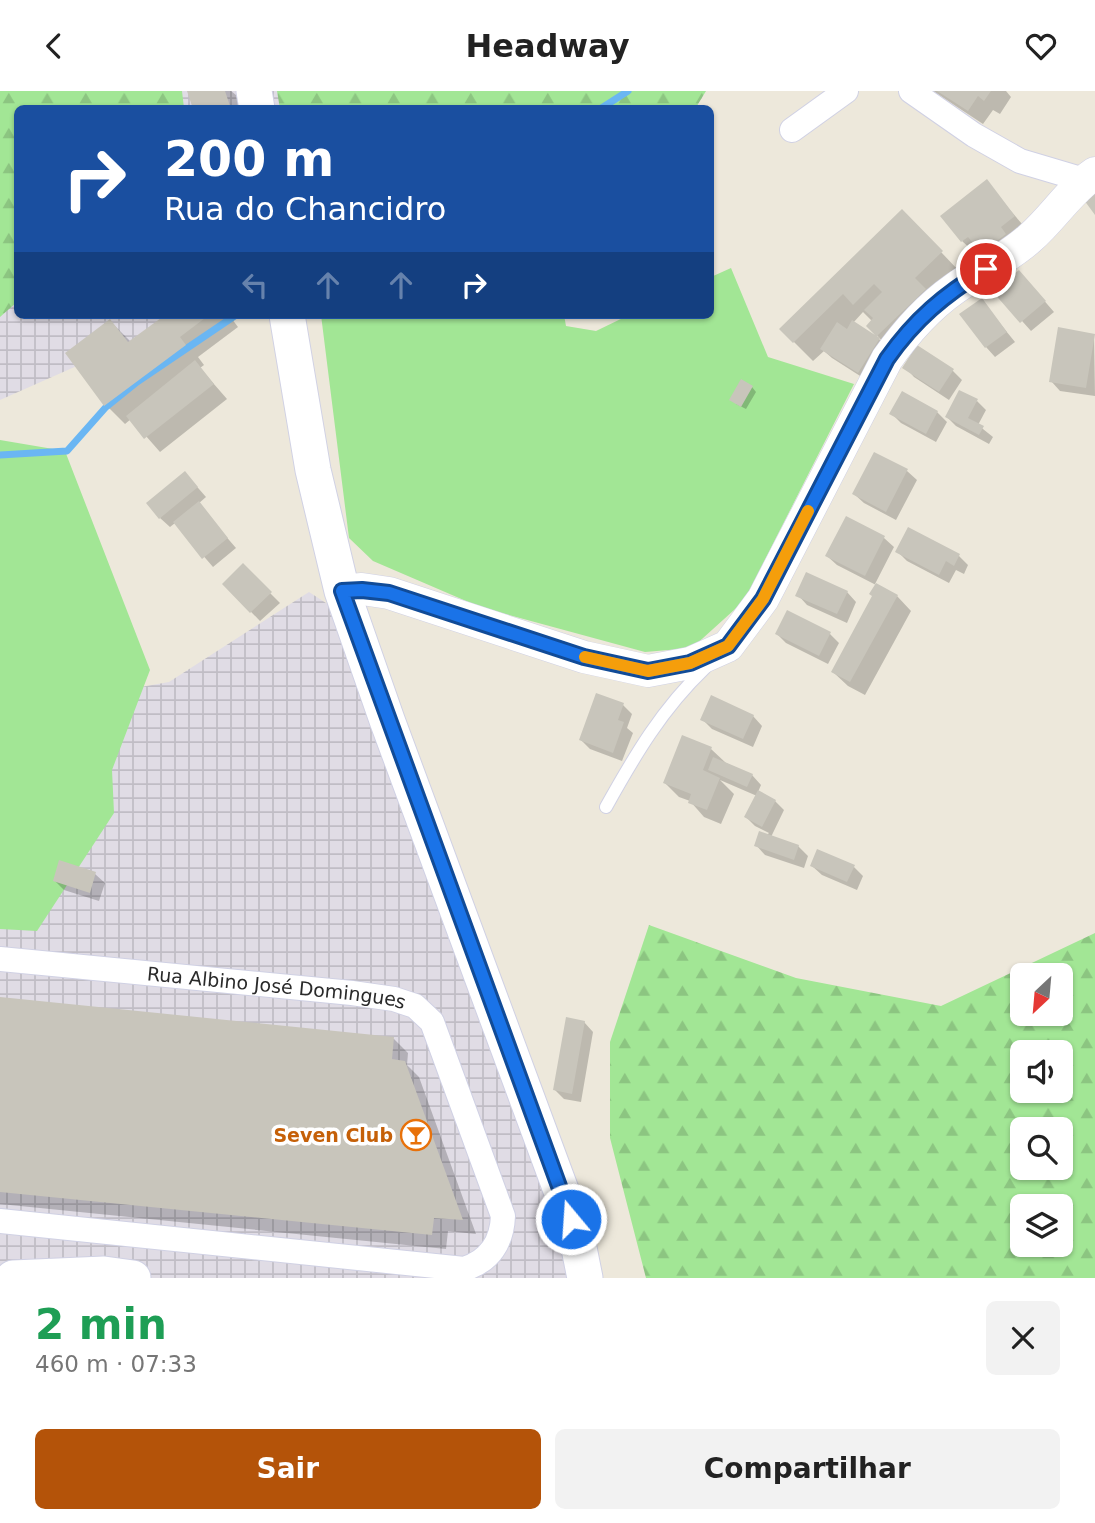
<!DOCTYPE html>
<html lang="pt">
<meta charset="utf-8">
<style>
body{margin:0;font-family:"DejaVu Sans",sans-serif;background:#f2f2f2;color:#222;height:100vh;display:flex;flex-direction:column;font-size:26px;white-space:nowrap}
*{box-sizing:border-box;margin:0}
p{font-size:23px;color:#767676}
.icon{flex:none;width:38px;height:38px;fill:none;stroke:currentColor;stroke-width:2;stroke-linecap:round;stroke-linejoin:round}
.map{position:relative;height:1187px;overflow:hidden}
.drawer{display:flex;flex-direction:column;background:#fff;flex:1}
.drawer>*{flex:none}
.top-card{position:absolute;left:14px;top:14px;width:700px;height:214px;border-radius:10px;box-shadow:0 2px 5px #0004;background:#1a4fa0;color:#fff;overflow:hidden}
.needle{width:46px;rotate:206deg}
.buttons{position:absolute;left:1010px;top:872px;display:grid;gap:14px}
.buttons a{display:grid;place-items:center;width:63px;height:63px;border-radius:10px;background:#fff;box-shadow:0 2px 5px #0004;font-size:35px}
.pin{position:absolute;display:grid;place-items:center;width:60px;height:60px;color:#fff;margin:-30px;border:4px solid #fff;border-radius:50%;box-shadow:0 2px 7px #0007}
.me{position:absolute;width:77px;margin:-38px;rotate:342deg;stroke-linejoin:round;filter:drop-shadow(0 0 5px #0008)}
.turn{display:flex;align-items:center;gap:24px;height:147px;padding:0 35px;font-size:32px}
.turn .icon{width:91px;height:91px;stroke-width:2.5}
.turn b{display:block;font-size:49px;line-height:60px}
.lanes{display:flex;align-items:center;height:66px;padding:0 35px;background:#0003;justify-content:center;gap:35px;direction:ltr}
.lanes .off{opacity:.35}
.round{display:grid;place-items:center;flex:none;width:74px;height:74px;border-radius:10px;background:#f2f2f2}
.summary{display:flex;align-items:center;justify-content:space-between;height:119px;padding:0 35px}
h1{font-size:42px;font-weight:700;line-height:52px;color:#1e9e55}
.primary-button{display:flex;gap:14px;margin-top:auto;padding:14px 35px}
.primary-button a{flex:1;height:80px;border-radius:10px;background:#b45309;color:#fff;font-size:28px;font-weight:700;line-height:80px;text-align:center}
.primary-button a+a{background:#f2f2f2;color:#222}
header{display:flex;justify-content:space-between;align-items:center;height:91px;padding:0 35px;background:#fff;font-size:32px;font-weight:700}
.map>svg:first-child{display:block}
</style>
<header><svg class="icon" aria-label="back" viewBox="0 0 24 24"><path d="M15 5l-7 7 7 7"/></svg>Headway<svg class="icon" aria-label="heart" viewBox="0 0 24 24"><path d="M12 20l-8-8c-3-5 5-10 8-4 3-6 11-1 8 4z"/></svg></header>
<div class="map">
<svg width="1095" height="1187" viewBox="0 0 1095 1187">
<defs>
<pattern id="industrial-grid" width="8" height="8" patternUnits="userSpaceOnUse" patternTransform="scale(1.75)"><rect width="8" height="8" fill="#e0dce5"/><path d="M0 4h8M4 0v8" fill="none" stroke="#c0bdc5"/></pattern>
<pattern id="forest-firs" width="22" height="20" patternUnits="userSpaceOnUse" patternTransform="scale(1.75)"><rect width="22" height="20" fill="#a2e695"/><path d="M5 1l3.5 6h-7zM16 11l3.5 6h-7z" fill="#8cc581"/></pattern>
</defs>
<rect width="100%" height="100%" fill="#ede8db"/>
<path fill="url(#industrial-grid)" d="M0 0H706L695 18H18V224H192L0 309Z
M309 501 363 536 581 1187H0V621L169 591Z"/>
<path fill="#a2e695" d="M731 177 768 266 854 293 744 510 692 557 645 561 480 516 373 470 349 447 321 224H564L566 235 596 240 629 224H710L711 186Z
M0 349 65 360 150 579 112 679 114 722 37 840 0 838Z"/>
<path fill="url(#forest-firs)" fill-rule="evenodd" d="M0 0H182L184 17 18 18 17 211 0 226Z
M277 0H706L695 18H280Z
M649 834 796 887 941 915 1095 842V1187H646L610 1047V951ZM1022 884H1060V922H1022ZM1022 961H1060V999H1022ZM1022 1038H1060V1076H1022ZM1022 1115H1060V1153H1022Z"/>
<path fill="#0003" fill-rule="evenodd" d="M189 0H231L236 4 240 18H194Z
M933 0H1006L1011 6 1000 23 993 19 983 33Z
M986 91 1028 140 997 175 982 160 977 164 962 150Z
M902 120 960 181 868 290 832 267 824 260 813 270 781 238ZM863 221 873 231 869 235 882 250 853 232Z
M1028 191 1054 221 1031 240 996 201Z
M981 209 1015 251 995 266 986 256Z
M161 224H229L238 236 198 266 204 274 200 277 227 308 160 361 131 328 125 333 106 314 110 230 131 251 163 227Z
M1094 244 1095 305 1060 300 1051 290Z
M918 257 953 280 962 289 949 309 914 286 905 276Z
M752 296 756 301 746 318 736 313Z
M977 310 986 319 978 334 993 346 989 353 956 335 947 326Z
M937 321 947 331 936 351 901 332 892 323Z
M875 363 907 380 917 389 896 429 864 412 854 403Z
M185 382 206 406 198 413 236 457 213 476 175 432 170 436 160 427Z
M846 427 884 447 894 456 875 493 897 505 911 520 865 604 848 595 833 581 874 506 876 494 837 474 827 465Z
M897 460 959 465 968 474 964 483 956 479 949 492 907 470Z
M243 475 280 512 260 530 224 493Z
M847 501 856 511 847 532 807 514 798 504Z
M777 543H830L839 552 828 573 786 552Z
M623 614 632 623 627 637 633 642 622 670 590 658 581 649Z
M753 625 762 635 753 656 712 638 702 628Z
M683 647 711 658 726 672 752 684 761 694 758 701 775 710 784 719 771 746 798 755 808 765 804 777 765 764 756 754 769 742 755 735 746 726 757 705 720 689 734 703 721 733 704 726 690 710 679 706 665 692Z
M812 775H853L863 785 857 799 822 784Z
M95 783 105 792 99 810 64 799 55 790Z
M0 908 394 948 408 962 407 974 419 986 476 1143 448 1140 446 1158 0 1113Z
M584 931 593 941 581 1011 564 1008 555 999Z"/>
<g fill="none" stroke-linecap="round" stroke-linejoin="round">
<path stroke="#6ab6f3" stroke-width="7" d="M600 18 628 0
M0 364 67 360 106 316 137 291 236 224"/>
</g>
<path fill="#c8c5bb" d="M187 0H225L231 18H193Z
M937 0H991L984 10 978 5 968 20Z
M987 88 1015 125 1001 136 1006 143 981 162 968 146 961 151 940 125Z
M1095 102V124L1084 109Z
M902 118 943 160 915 187 926 198 877 245 880 247 858 282 820 258 837 231 847 238 852 229 875 244 866 235 873 227 864 219 882 201 874 193 853 214 843 203 793 252 779 238Z
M1019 179 1046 210 1020 232 993 201Z
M982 207 1007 241 985 257 959 223Z
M158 224H209L180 246 186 254 104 315 65 262 110 228 128 251 161 227Z
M1058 236 1095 243 1086 297 1049 291Z
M917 254 954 278 939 301 902 277Z
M195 269 214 293 144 348 126 325Z
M741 288 753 295 741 316 729 309Z
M959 299 978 308 968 327 984 335 979 344 945 326Z
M902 300 938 320 926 343 889 323Z
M874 361 908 378 886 421 852 403Z
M185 380 198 396 159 428 146 412Z
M199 410 228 447 202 468 173 431Z
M846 425 885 445 865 485 825 465Z
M908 436 960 463 954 475 946 470 939 484 895 461Z
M243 472 272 501 250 522 222 493Z
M806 481 848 500 837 523 795 505Z
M876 492 898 504 850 591 831 581 872 505 869 503Z
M787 519 831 541 819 565 775 543Z
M596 602 624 612 618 629 624 631 613 662 579 649Z
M711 604 754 624 743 648 700 629Z
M682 644 712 656 703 679 720 687 707 719 688 712 691 703 663 692Z
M713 666 753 683 747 696 708 679Z
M758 699 776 709 762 736 744 726Z
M759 740 799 754 794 769 754 755Z
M817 758 855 774 847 791 810 775Z
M59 769 96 781 90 802 53 790Z
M0 906 394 946 392 968 405 970 463 1129 434 1127 432 1144 0 1101Z
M566 926 585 930 572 1003 553 999Z"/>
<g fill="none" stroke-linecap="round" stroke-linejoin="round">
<g stroke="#d0d1e4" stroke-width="14">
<path id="service" d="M606 716C635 664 662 618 705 577"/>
</g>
<g stroke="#d0d1e4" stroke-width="26">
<g id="minor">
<path d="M911 0 974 44 1020 70 1084 89"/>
<path d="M792 39 846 0"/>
<path id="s1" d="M0 868 352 902 394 908 415 915 432 931 503 1125C502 1151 490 1170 464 1178L0 1130"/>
</g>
</g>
<g stroke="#d0d1e4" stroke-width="33">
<path id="tertiary" d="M342 500 362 498 389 502 584 566 648 580 690 572 728 555 763 508 887 268C906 241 927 217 954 198 979 180 1007 168 1030 147 1053 127 1070 99 1095 82"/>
</g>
<g stroke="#d0d1e4" stroke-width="37">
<path id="secondary" d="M254 0 257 18
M287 224 313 379 342 500 387 629 565 1110 577 1147 585 1187
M13 1187 104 1183 133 1187"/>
</g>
<use href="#service" stroke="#fff" stroke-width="12"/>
<use href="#minor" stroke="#fff" stroke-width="24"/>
<use href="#tertiary" stroke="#fff" stroke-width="32"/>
<use href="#secondary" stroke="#fff" stroke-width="35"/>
</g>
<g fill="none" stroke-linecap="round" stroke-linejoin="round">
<g stroke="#114b97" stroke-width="18">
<path id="route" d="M571 1128 342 500 362 499 389 502 584 566 648 580 690 572 728 555 763 508 887 268C915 228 944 204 986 178"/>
</g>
<use href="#route" stroke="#1a73e8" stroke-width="12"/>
<path stroke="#f59e0b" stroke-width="12" d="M585 566 648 580 690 572 728 555 763 508 808 420"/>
</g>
<defs>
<g id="bar-ring" transform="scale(1.575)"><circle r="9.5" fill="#fff" stroke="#e8710a" stroke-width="1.5"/><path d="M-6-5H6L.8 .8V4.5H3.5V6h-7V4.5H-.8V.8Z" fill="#e8710a"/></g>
</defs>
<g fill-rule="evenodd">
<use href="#bar-ring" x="416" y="1044"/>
</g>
<g text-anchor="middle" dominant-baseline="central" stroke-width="7" stroke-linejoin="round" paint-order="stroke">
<g font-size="19" fill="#2a2a2a" stroke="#fff">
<text stroke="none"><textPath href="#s1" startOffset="278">Rua Albino José Domingues</textPath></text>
</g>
<g font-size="19" font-weight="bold" fill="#c56008" stroke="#fff" text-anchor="end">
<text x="393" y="1044">Seven Club</text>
</g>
</g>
</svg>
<div class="buttons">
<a><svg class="needle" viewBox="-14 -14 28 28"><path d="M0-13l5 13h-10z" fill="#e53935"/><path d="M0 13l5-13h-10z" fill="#767676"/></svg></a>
<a><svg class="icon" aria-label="sound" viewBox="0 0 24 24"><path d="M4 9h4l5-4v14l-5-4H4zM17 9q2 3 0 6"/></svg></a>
<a><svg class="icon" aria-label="search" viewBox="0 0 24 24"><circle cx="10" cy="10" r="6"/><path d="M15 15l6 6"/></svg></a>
<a><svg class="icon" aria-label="layers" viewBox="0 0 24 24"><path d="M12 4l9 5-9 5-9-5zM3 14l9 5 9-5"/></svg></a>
</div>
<div class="pin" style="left:986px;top:178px;background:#d93025"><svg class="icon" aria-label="arrive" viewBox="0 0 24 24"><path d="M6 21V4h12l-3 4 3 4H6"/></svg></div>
<svg class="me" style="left:571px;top:1128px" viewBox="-20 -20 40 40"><circle r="17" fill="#1a73e8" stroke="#fff" stroke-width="3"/><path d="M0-11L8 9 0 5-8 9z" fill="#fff"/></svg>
<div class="top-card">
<div class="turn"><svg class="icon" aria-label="right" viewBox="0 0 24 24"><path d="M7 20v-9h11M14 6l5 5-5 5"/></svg><div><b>200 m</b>Rua do Chancidro</div></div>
<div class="lanes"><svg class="icon off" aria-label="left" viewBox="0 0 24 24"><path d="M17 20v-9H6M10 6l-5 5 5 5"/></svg><svg class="icon off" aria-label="ahead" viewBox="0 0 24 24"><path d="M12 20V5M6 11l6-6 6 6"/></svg><svg class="icon off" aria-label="ahead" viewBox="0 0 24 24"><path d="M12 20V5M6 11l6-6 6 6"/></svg><svg class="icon" aria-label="right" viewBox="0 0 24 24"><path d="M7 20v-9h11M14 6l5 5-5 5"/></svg></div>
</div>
</div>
<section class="drawer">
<div class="summary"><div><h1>2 min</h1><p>460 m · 07:33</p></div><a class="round"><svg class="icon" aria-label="close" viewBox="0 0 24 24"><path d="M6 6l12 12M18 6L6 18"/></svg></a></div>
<div class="primary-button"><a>Sair</a><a>Compartilhar</a></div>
</section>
